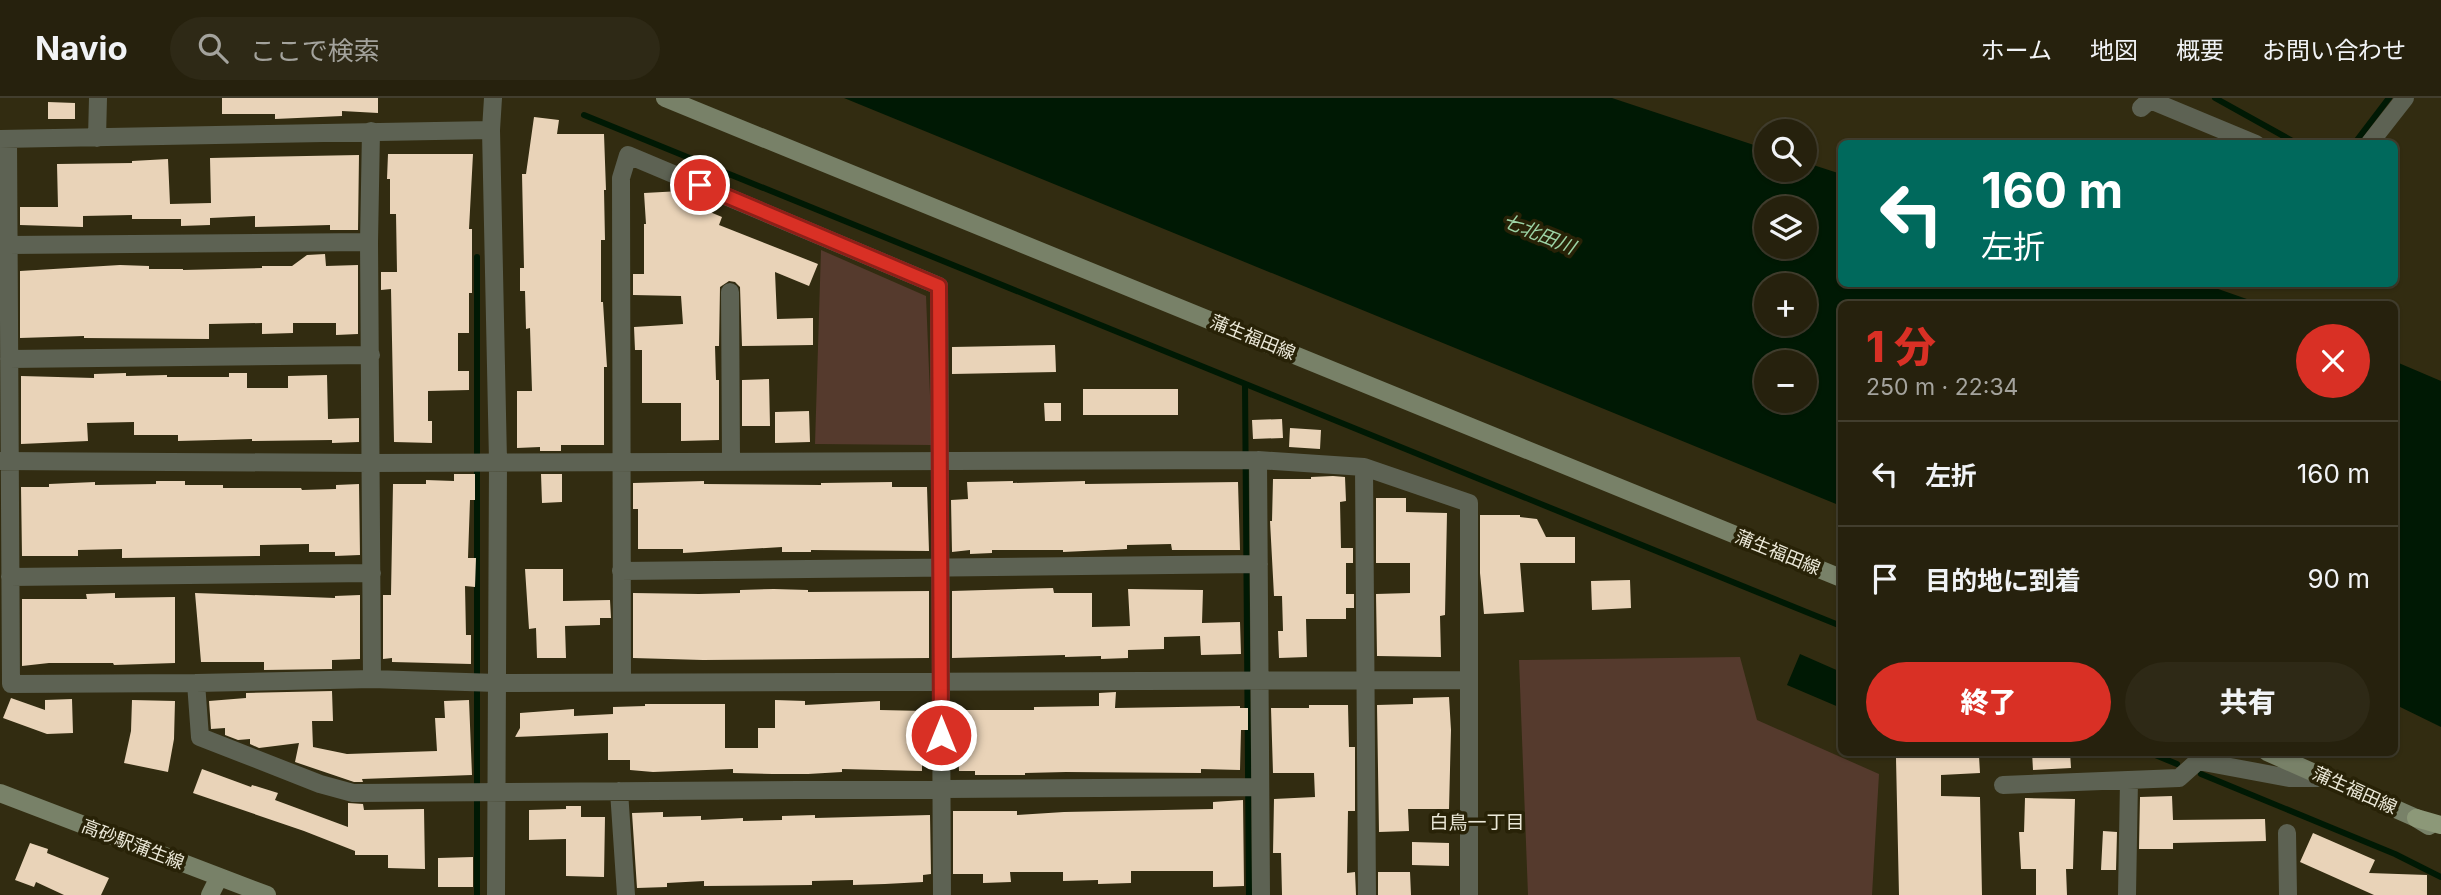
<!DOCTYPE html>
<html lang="ja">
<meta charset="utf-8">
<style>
body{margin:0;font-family:Inter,"Noto Sans JP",sans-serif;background:#2e2916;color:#f1f3f6;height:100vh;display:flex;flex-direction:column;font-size:26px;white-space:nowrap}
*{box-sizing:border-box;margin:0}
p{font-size:23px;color:#a4a39d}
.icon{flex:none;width:38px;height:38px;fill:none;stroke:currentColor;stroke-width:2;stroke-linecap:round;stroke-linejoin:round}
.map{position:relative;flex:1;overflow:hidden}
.side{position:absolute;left:1838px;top:203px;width:560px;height:455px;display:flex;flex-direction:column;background:#26210d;border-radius:10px;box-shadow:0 2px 5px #0004,0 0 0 2px #423e2e}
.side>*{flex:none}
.hud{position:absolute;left:1838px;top:42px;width:560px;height:147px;border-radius:10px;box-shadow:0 2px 5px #0004,0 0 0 2px #423e2e;background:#00695c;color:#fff;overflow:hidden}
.buttons{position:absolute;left:1754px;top:21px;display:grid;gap:14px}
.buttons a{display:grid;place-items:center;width:63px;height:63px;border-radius:50%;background:#26210d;box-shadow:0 2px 5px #0004,0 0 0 2px #423e2e;font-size:35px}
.pin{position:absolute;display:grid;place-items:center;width:60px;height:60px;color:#fff;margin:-30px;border:4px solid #fff;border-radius:50%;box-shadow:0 2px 7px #0007}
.me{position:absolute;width:77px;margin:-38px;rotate:0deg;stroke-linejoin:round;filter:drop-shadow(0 0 5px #0008)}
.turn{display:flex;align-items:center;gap:24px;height:147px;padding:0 28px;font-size:32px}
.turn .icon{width:91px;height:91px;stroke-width:2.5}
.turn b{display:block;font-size:49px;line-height:60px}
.round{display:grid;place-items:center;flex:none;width:74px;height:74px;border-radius:37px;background:#2e2916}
.headline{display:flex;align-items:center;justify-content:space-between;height:119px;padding:0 28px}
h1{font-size:42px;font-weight:800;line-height:52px;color:#d93025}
.button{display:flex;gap:14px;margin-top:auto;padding:14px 28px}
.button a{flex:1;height:80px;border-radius:42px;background:#d93025;color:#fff;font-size:28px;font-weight:800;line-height:80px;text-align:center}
.button a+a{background:#2e2916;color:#f1f3f6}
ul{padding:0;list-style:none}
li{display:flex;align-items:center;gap:21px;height:105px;padding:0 28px;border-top:2px solid #423e2e}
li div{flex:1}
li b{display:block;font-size:26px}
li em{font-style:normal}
header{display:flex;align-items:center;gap:42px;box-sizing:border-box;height:98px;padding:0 35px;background:#26210d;border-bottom:2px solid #423e2e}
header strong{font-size:33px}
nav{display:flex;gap:38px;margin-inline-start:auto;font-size:24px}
.search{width:490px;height:63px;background:#2e2916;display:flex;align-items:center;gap:18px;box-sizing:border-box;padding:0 24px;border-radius:38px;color:#a4a39d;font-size:26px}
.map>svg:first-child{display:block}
</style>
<header>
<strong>Navio</strong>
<div class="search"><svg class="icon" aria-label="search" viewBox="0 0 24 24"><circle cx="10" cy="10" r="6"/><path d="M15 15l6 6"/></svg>ここで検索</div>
<nav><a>ホーム</a><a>地図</a><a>概要</a><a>お問い合わせ</a></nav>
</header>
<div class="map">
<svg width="2441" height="797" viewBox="0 0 2441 797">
<rect width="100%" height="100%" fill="#322c11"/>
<path fill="#553a2d" d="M821 152 926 198 932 347 815 346Z
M1740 559 1757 622 1879 676 1872 797H1528L1519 562Z"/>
<path fill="#001904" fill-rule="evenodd" d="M844 0H1612L1766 51V72H1804V64L1841 76V186H2204L2261 206H1841V408ZM1766 110H1804V149H1766ZM1766 187H1804V226H1766ZM1766 264H1804V303H1766Z
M2394 263 2441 283V629L2394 606Z
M1800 556 1841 574V610L1787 587Z"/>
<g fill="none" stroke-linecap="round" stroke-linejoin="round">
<path stroke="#001904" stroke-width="6" d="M2215 0 2298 46
M584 17 1841 528
M2354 46 2389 0
M477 159V797
M1245 286 1249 797
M2148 654 2177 666
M2201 676 2395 756 2441 779"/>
</g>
<path fill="#e9d3b8" d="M222 0H378V15L342 13V18L275 21V16H222Z
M48 4 75 5V21H48Z
M534 19 559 22 557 36H604L606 92H604L605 142H601V204H603L607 269H604V347H561V353H540V349L517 350V293H532L530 230 526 231 525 193H520V170H524L522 76H526Z
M388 56H473L469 131H472V195H469V235H458V273H469V292L428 293V323H432V345L394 344 391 191 381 192V174H397L396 116H390V81H387Z
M359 57 358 132H330V127L255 129V118L210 120V127L181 128V121H132V117L83 118V129L20 127V109H58L57 66 132 65V63L168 61 170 106 211 105 210 60Z
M681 93V102L722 119 719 127 818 166 809 188 775 174 777 221 813 220V247L742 248 740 189 735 184 729 183 720 189 719 248H715L716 282H719V342L681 343V305H642V252H635L634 229 683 226 681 198 633 197V176H644V126H646L644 95Z
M325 156 326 168 358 167V236L336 237V225H293V235L262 236V225L209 226V241L84 240V238L20 240V173L120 167 149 168V171H183V172L262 170V168H292L307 157Z
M1055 247 1056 274 952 276V249Z
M126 275V278L167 277V279H229V275H247V290H288V278L327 277 328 321 359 320V344L332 345V342L252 343V341L178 343V337H134V324L87 325 88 343 21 346V278L94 280V276Z
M769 281 770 328H742V282Z
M1083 291H1178V317H1083Z
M1044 305H1061V323H1045Z
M809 313 810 344 775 345V314Z
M1282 321 1283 340 1253 341 1252 322Z
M1290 330 1321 332 1320 351 1289 349Z
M454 376H475V402H470L468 460H476L475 489 465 488 466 537H471V566L392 564V560L383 561V497H391L393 386H426V382L454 383Z
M541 376H562V404L542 405Z
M1333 378 1345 379 1346 403 1340 404 1341 450H1353V465H1346V496H1354V510H1346V521H1306L1307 559 1279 560 1278 533H1283L1282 498H1274L1270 423H1272L1273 381H1311V379Z
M156 383H185V387H223V390H301L302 392 336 391V387L359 386 360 457 335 458V454H309V446L260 447V458L122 460V451L78 452V458H22L21 389H49V386L95 384V387L156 386Z
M704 383V386L821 387V385L892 384V389H927L929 453 811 452V454H782V449L683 455V451H638V411H633V385Z
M1013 383V385L1085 383V386L1238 384 1240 452H1172L1171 446 1127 447V451L1063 454V452H992V455L970 456V452L952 454 951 402 968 401 967 384Z
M1376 400H1406V414L1447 415 1445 517 1440 518 1441 559 1377 558 1376 496 1410 495V465H1376Z
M1480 417H1520V419L1537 421 1546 439H1575V465H1520L1524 514 1484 516 1480 475Z
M525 471H563V503L610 502 611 520H600V527L565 528 566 560H537L536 530 529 531Z
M1630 482 1631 510 1592 512 1591 483Z
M1053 490 1054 495H1092V529L1130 528 1128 491 1203 492 1202 525 1240 524 1241 556 1201 557 1200 538 1164 539V551L1128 552V560L1101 561V558L1065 559V557L952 560V493Z
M774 491 808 492V494L929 493V560L703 562 633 560V495L699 496 740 495V492Z
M115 495V500L175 499V565L114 567 113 565H49L22 568V501H87L86 496Z
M195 495 335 500V498L360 497V561L332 562V571L264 572V564H201Z
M332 593 333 623H312L313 649 347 656 437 653 435 620H445L444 603 469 602 472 677 362 681 363 684H354L295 664 299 645 259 650 250 646V641L238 642 225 637V630L211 631 209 603 246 600V595Z
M1116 594 1115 610 1240 608V610H1248V632H1241L1240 672 1201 671V675L1066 674 1025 675V677H975V673H959L958 644 961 643 960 612H1034V609L1099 608V595Z
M1449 599 1451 632 1449 711H1408L1409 733 1379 734 1377 607 1413 606V600Z
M11 600 45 612V602L72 601 73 635 47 636 3 620Z
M132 602 175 603 174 641 168 674 124 665 131 633Z
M775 602 805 603V607L880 603V612L925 613V633H922V673L842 671V674L808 676H773L733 675V671L653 674 630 672V662H608V635L515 639 520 630V615L574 611V618L613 616V609L645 608V606H725V650H758V630H775Z
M1309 607H1348L1349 649H1355V713H1348L1347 775 1355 774 1356 797H1282L1281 755H1273L1274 701 1315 699 1314 675H1273L1271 610H1309Z
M2032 654H2070L2071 670 2033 672Z
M1979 658 1980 675 1941 677V698L1980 699 1982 797H1899L1896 660Z
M202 671 251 689 252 687 278 695 275 702 348 729V705L363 706 364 712 424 711 425 771 388 770V757H355V753L304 733 193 695Z
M2172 698 2173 722 2265 721 2266 743 2173 745V751H2139L2140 699Z
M2025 700 2075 701 2073 771H2066L2067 797H2036V771H2021L2019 734H2024Z
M1243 702 1244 788 1213 789V773H1131V785L1098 786V782L1063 783V774H1010L1011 784 983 785V776H953V713H1017V717L1064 714 1213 711V704Z
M566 708H581V719H605L604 779 566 778V741L529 742V712L566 711Z
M663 714V719L701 718V722L743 720V723L782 722V718L815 717V720L930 717 931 776 923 777V784L885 786 853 787V782L812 783V787L704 788V783L667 785V789L637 790 632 715Z
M2103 733 2117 734 2116 772H2101Z
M2313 735 2375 762 2369 775 2427 777V797H2374L2300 764Z
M1412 744 1449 745V768L1412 767Z
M30 745 48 751 47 755 109 780 101 797H64L36 784 34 789 15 782Z
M473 759V789H438V760Z
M1378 774H1410L1411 797H1378Z"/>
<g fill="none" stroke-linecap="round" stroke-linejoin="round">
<path stroke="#5d6253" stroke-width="18" d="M493 0 491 32 498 363 496 797
M2141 10 2150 2 2256 46
M371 33 369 144 372 581
M97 40 98 0
M0 41 491 32
M8 41 11 586 196 585 372 581 497 585 1469 582
M2369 46 2405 0
M8 147 369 144
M730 194 731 363
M9 261 371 257
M1258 362 1261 797
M0 363 370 365 1258 362 1364 369 1469 405V797
M1364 369 1367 797
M621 473 1259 466
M10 479 372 475
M622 584 621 80 628 57 939 188 942 797
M196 585 200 639 320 686 353 695 1260 689
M2003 687 2179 680 2198 663 2289 680H2326
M619 693 626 797
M2287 735 2288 797
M2127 797 2129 682"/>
<path stroke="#788168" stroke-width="18" d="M665 0 1841 480
M2267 654 2416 720 2429 728
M0 695 267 797
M210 797 219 779"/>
<path stroke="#8c9878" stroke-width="18" d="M2416 720 2441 727"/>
</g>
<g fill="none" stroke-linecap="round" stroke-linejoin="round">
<g stroke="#8d1f18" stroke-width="18">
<path id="route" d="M700 87 939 188 941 637"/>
</g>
<use href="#route" stroke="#d93025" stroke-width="12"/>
</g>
<g text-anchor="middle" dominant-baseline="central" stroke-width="7" stroke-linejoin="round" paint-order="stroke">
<g font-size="18" fill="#ebe8d8" stroke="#282207">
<text transform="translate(1253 239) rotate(22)">蒲生福田線</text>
<text transform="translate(1778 454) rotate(22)">蒲生福田線</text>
<text transform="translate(2355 692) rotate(24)">蒲生福田線</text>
<text transform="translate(133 746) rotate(21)">高砂駅蒲生線</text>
</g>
<g font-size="19" font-style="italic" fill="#9cd3a5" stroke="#282207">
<text transform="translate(1539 136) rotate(22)">七北田川</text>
</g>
<g font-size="19" fill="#ebe8d8" stroke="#282207">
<text x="1477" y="724">白鳥一丁目</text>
</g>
</g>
</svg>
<div class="buttons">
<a><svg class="icon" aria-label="search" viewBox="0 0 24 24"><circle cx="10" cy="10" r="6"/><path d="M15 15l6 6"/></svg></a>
<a><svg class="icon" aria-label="layers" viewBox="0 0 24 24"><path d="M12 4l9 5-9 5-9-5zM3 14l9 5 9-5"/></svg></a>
<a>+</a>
<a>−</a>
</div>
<div class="pin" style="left:700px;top:87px;background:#d93025"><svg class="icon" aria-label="arrive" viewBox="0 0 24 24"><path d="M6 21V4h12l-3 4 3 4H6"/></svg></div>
<svg class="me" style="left:941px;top:637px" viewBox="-20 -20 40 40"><circle r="17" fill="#d93025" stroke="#fff" stroke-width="3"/><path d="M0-11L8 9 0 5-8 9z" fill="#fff"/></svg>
<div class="hud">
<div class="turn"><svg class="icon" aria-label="left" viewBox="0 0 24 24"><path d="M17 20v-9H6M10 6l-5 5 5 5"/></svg><div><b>160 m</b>左折</div></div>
</div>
<section class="side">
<div class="headline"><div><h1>1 分</h1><p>250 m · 22:34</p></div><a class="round" style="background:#d93025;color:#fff"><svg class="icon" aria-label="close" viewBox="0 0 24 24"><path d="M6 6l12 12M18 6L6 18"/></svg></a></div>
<ul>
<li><svg class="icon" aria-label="left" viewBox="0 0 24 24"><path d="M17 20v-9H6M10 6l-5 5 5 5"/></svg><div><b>左折</b></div><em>160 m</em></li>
<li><svg class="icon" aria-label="arrive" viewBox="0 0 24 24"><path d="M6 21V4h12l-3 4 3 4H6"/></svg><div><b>目的地に到着</b></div><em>90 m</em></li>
</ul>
<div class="button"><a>終了</a><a>共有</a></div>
</section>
</div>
